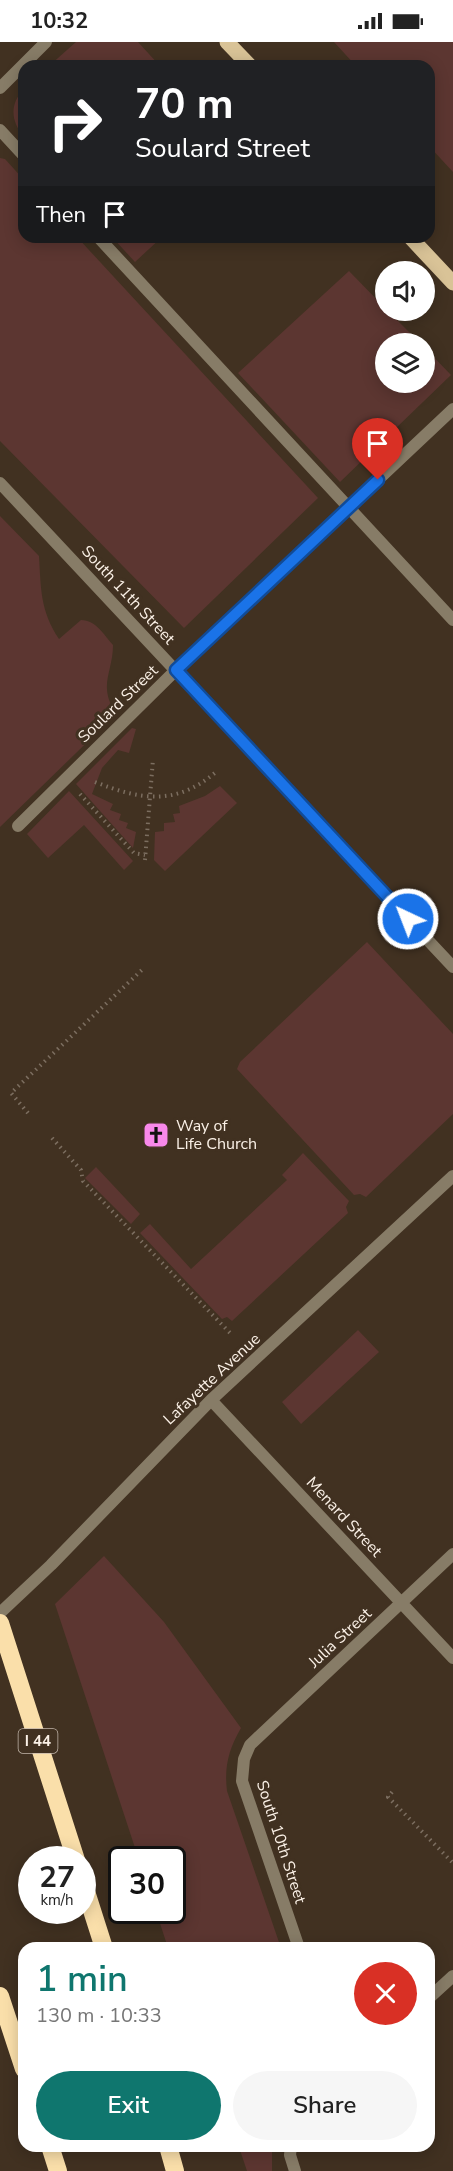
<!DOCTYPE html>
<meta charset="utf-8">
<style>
body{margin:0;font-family:"Nunito Sans",sans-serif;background:#f6f6f6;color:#222;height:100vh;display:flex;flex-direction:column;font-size:22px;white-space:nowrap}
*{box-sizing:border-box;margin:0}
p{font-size:20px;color:#767676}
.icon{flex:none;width:33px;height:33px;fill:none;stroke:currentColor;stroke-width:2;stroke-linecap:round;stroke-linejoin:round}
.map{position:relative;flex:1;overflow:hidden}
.panel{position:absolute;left:18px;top:1900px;width:417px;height:210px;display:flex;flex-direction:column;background:#fff;border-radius:18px;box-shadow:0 3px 15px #0003}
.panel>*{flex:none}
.hud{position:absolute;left:18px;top:18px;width:417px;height:183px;border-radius:18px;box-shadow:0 3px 15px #0003;background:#202124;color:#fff;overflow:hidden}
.buttons{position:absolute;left:375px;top:219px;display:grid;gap:12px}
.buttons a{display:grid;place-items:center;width:60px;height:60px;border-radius:50%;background:#fff;box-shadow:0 3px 15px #0003;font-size:30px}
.speed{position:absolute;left:18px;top:1804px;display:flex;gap:12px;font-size:30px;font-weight:700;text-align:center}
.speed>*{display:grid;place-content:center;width:78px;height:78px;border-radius:50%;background:#fff;box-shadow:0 3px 15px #0003;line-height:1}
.speed small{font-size:15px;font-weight:400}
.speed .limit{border:3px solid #111;border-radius:9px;background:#fff;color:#111}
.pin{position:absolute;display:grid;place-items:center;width:51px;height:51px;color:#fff;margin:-62px -26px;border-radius:50% 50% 50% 0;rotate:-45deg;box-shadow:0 0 6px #0007}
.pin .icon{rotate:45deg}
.me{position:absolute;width:66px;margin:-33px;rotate:317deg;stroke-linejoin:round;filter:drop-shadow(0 0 4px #0008)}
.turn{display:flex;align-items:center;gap:21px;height:126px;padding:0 18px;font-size:27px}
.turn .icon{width:78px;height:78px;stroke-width:2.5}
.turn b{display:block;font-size:42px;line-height:51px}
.then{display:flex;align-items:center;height:57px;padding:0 18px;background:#0003;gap:12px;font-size:22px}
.round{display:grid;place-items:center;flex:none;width:63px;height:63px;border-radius:32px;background:#f6f6f6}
.headline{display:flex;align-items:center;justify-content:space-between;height:102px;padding:0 18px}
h1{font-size:36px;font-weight:600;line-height:45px;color:#0f766e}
.cta{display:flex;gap:12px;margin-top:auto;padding:12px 18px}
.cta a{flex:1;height:69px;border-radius:36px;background:#0f766e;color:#fff;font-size:24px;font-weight:600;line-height:69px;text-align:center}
.cta a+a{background:#f6f6f6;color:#222}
.status{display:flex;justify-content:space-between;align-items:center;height:42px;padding:0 30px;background:#fff;direction:ltr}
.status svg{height:16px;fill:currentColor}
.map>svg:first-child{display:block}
</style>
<div class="status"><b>10:32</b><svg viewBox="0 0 49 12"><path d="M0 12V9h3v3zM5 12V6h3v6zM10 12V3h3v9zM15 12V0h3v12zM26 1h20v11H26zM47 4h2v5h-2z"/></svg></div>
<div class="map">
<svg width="453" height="2129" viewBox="0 0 453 2129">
<rect width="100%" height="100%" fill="#413121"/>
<path fill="#5c3631" d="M76 0H138L160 24H49Z
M334 0H453V130L429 104V24H356Z
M24 47V95C11 80 9 62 24 47Z
M0 116 5 117 24 138V195H77L318 456 184 586 0 399Z
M112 195H162L135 220Z
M349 229 385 266 386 268 388 269 420 301 386 302V340H424L425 306 451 333 340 440 238 331Z
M0 474 39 514C41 547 40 568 59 597L81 578C96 578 104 593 113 603 113 630 98 643 115 670L113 675 0 785Z
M132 686 136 687 129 711 118 708 102 726 92 752 113 762 110 768 121 772 119 778 128 781 126 786 136 790 133 806 76 742Z
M220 744 237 761 165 829 154 818 155 790 164 789V781L175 780 173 772 180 771 179 764 205 754Z
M69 749 133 819 124 828 84 783 48 816 27 792Z
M367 900 453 992V1072L366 1155 360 1152 354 1153 237 1027 240 1020Z
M303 1111 349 1159 346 1165 348 1171 232 1279 227 1275 222 1277 140 1191 150 1182 191 1227 287 1138 282 1133Z
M96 1125 140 1172 131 1182 85 1136Z
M358 1288 379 1310 301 1382 282 1360Z
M104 1514 164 1580 241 1686C229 1707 224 1724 227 1749L281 1906H168L156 1869H172V1818H139L55 1562Z
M239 2105H272V2129H247Z"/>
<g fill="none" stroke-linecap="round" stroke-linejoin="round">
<path stroke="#7c6e60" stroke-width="4" stroke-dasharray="1.5 4.5" stroke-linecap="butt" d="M95 740C141 758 176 764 216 730
M80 752 134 811 145 813
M145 818 153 717
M28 1071 11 1051 144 926
M52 1096 81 1128 83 1139 232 1293
M392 1750 388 1755 453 1821"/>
<path stroke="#877c67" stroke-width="12" d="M0 88 24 114
M98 195 453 578
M18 784 176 628"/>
<path stroke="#877c67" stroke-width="12" d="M0 46 46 0
M0 441 453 925
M176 628 453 367
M211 1358 453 1616
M0 1571 51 1523 211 1358 453 1134
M299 1906 242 1739 244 1717 250 1703 453 1512
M429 1956 453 1934
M291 2104 290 2113 295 2129"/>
<path stroke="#d9c397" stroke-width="15" d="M227 0 250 24
M410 195 453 241"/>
<path stroke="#fadfaa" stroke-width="18" d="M0 1581 76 1818
M82 1837 104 1906
M0 1954 24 2027
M50 2104 58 2129
M168 2104 175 2129"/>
</g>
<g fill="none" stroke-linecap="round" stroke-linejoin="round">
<g stroke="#114b97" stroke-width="15">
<path id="route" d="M378 438 176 628 408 877"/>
</g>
<use href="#route" stroke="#1a73e8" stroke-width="10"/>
</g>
<defs>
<g id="church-square" transform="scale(1.35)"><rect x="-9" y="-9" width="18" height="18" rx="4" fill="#f888ea" stroke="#413121"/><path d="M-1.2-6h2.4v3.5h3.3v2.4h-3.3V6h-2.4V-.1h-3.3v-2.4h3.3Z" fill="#111"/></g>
</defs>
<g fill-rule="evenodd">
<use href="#church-square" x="156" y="1093"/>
</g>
<g text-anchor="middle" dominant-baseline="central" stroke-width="6" stroke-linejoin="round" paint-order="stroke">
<rect fill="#413121" stroke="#c3b7ac" stroke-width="1.5" x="18.5" y="1687" width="39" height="24" rx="4.5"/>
<g font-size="15" font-weight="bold" fill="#fbf1e7">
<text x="38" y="1699">I 44</text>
</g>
<g font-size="16" fill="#fbf1e7" stroke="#413121">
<text transform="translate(128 553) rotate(47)">South 11th Street</text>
<text transform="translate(118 662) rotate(-44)">Soulard Street</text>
<text transform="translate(212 1337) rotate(-43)">Lafayette Avenue</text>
<text transform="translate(344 1475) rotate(47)">Menard Street</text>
<text transform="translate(340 1596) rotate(-43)">Julia Street</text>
<text transform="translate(281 1800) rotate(72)">South 10th Street</text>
</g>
<g font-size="16" fill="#fbf1e7" stroke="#413121" text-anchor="start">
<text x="176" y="1084">Way of<tspan x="176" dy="18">Life Church</tspan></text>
</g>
</g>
</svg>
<div class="buttons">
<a><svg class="icon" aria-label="sound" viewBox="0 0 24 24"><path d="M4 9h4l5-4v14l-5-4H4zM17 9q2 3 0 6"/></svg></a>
<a><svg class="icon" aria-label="layers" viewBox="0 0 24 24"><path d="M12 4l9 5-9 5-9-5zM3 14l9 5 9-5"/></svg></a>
</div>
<div class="speed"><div>27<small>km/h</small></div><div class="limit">30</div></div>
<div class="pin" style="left:378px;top:438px;background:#d93025"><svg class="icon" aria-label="arrive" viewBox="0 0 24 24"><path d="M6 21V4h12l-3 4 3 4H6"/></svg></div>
<svg class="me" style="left:408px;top:877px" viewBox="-20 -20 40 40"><circle r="17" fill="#1a73e8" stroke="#fff" stroke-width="3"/><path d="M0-11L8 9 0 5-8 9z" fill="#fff"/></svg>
<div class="hud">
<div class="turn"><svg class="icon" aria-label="right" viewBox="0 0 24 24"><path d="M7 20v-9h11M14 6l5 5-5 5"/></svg><div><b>70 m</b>Soulard Street</div></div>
<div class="then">Then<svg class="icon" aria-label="arrive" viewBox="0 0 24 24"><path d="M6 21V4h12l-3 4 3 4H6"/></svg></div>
</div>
<section class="panel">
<div class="headline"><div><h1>1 min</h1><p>130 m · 10:33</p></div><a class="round" style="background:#d93025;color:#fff"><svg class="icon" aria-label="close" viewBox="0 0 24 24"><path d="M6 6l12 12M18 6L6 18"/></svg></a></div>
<div class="cta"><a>Exit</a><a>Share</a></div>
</section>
</div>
